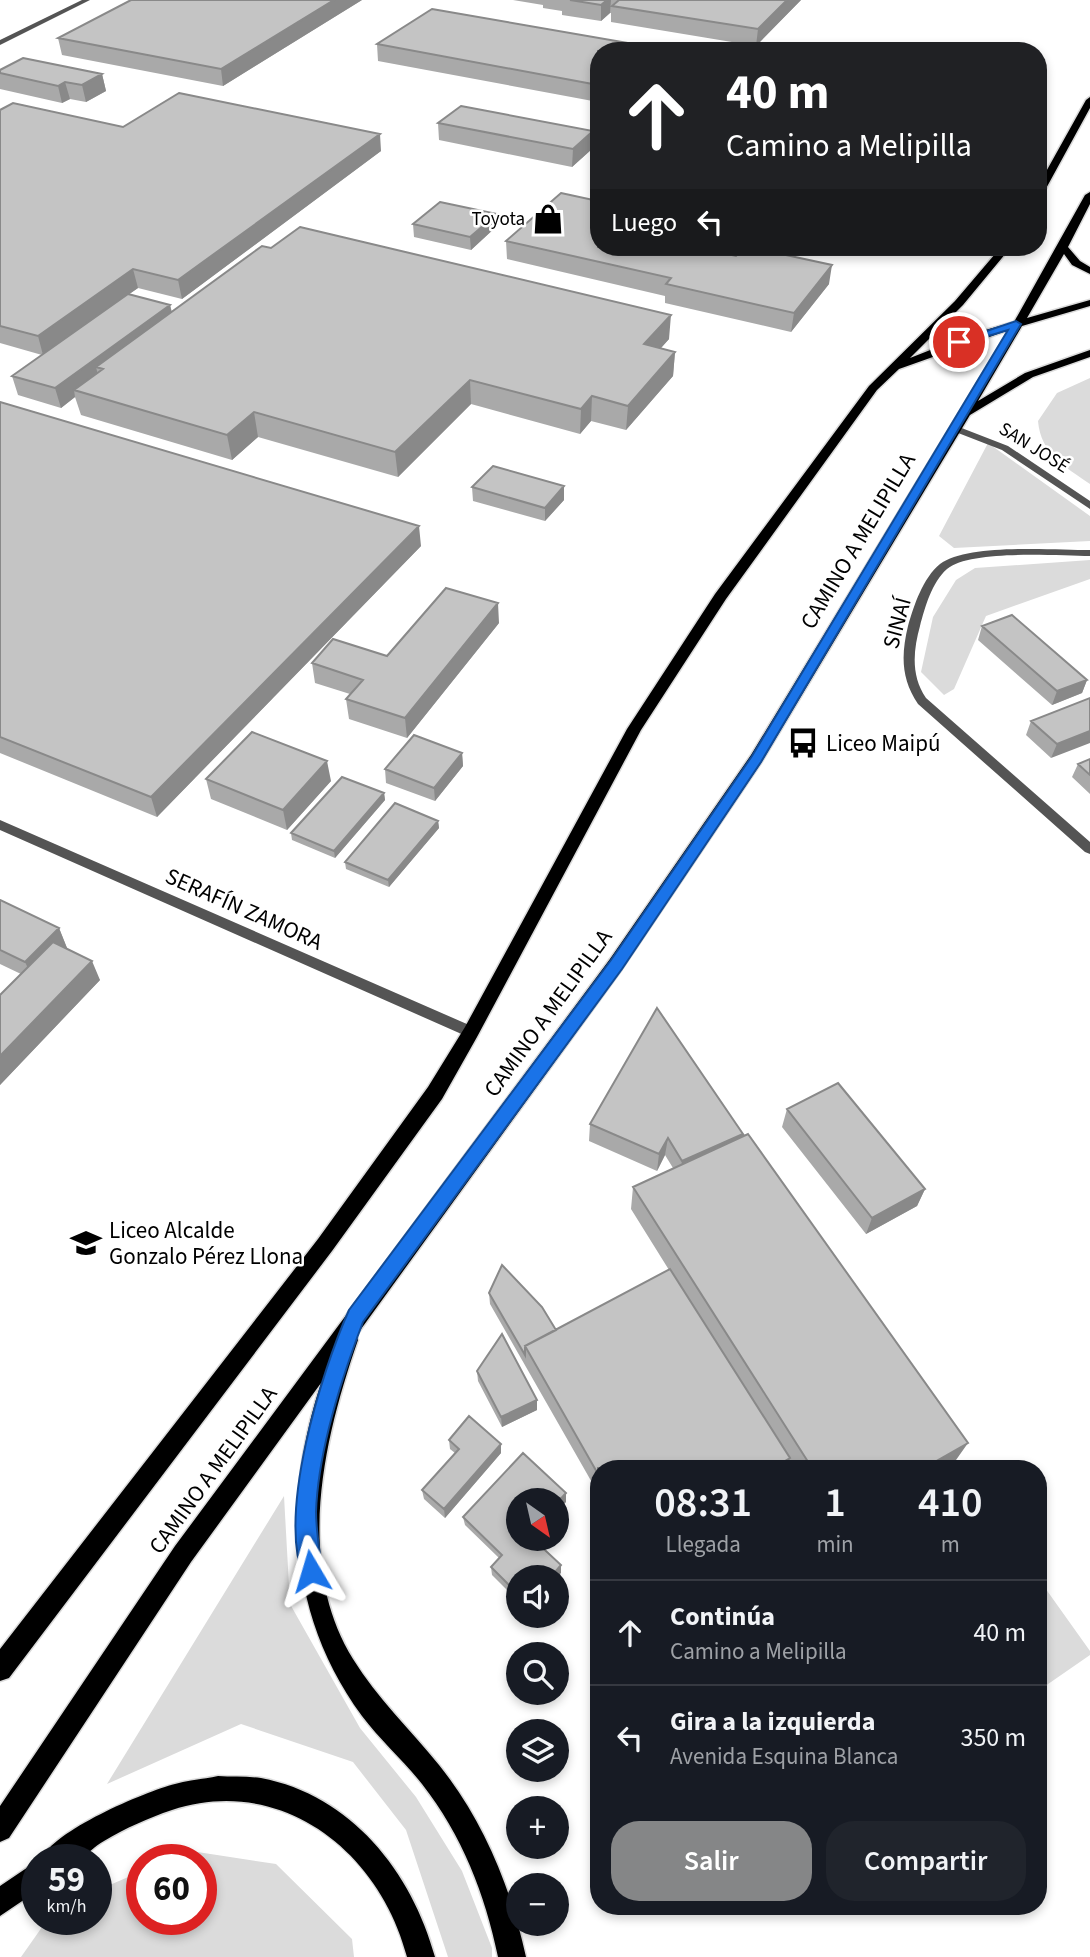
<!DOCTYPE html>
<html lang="es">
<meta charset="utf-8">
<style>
body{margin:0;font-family:"Source Sans 3",sans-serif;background:#20242c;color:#f1f3f6;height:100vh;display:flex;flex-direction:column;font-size:26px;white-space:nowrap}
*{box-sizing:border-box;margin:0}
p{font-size:23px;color:#9ea1a6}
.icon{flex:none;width:38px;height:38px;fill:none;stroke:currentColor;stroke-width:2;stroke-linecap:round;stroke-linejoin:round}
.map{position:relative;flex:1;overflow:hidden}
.panel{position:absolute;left:590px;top:1460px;width:457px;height:455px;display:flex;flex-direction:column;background:#171b24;border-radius:28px;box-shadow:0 4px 10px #0003}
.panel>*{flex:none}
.banner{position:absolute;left:590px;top:42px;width:457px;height:214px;border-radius:28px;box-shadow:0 4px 10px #0003;background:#202124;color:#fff;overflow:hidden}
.needle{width:46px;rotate:146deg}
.controls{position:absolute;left:506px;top:1488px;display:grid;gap:14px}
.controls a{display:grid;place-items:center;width:63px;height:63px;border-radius:50%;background:#171b24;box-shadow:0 4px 10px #0003;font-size:35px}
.speed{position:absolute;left:21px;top:1844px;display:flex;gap:14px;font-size:35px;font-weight:700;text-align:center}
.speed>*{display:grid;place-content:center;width:91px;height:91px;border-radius:50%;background:#171b24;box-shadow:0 4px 10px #0003;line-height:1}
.speed small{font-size:18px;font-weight:400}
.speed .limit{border:10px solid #d22;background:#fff;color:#111}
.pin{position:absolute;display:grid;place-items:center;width:60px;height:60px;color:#fff;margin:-30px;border:4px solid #fff;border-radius:50%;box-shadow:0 2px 7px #0007}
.me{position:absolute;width:77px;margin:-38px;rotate:353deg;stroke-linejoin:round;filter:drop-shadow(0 0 5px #0008)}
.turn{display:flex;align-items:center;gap:24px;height:147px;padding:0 21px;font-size:32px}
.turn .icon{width:91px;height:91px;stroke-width:2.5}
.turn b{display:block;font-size:49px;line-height:60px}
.then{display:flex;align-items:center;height:66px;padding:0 21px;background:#0003;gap:14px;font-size:26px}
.eta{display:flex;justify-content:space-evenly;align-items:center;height:119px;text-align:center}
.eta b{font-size:42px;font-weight:600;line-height:49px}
.primary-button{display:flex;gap:14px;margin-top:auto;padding:14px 21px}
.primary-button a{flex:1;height:80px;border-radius:28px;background:#858687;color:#fff;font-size:28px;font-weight:600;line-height:80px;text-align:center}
.primary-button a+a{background:#20242c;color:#f1f3f6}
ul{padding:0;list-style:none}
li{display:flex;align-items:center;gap:21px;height:105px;padding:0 21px;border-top:2px solid #363941}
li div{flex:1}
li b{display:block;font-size:26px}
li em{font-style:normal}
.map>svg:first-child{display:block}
</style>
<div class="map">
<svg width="1090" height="1957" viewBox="0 0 1090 1957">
<rect width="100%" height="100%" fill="#fff"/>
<path fill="#dbdbdb" d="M1090 378V484C1064 466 1041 454 1038 421L1057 393Z
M988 443 1090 516V541L954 548 939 536Z
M1090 560V579L986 616 954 689 944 695 921 672 933 617 956 580 975 568Z
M284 1496 290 1604 360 1728 416 1797 462 1871 492 1948V1957H448L406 1830 353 1762 241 1724 107 1784Z
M1038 1578 1090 1651V1655L1038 1691Z
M191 1851 276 1864 352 1939 354 1957H21L47 1920H96V1891L142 1871V1920H201V1860H169Z"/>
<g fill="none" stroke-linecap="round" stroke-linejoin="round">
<g stroke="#dbdbdb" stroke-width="3">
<path id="primary" d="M1090 97V108L1043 194 1038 197V186L1086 100Z
M1090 192V204L1068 247 1080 261 1090 267V274L1072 265 1064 254 1027 318 1090 300V306L1022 326 978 401 1025 373 1090 350V357L1033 377 970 415 761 763 622 969 356 1336 358 1340C324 1438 294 1563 353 1659 377 1698 410 1729 439 1765 484 1821 511 1888 526 1957H498C485 1894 462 1835 422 1784 403 1760 380 1740 362 1716 288 1615 283 1499 321 1383L191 1562 9 1838 0 1842V1806L175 1546 610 959 751 755 1009 330 899 369 877 390 726 599 641 730 477 1037 442 1099 332 1251 9 1678 0 1681V1649L318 1239 428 1087 465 1027 627 729 715 594 869 386 955 301 1001 247H1011L963 305 910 358 971 334 1014 322 1085 195Z
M218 1776C232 1777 247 1776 261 1778 351 1795 412 1872 435 1957H407C380 1852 282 1774 172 1810 148 1818 126 1828 104 1841 95 1846 87 1855 78 1859 68 1863 51 1860 41 1860 52 1831 144 1792 175 1784 189 1780 204 1779 218 1776Z
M37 1861V1891L0 1916V1886Z"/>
</g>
<path fill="#545454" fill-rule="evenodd" d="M82 0H90L0 45V40Z
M953 427H959L1008 446 1090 501V509L1002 450 953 431Z
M1090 550V556C1058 556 971 549 947 569 932 582 925 607 920 626 913 651 911 676 926 698L1090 842V854L1085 852 918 704C901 679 901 655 908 626 914 605 923 578 940 564 968 543 1054 550 1090 550Z
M0 820 476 1028 478 1032 476 1036H466L0 830Z"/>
<use href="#primary" fill="#000" fill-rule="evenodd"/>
</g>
<path fill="#a9a9a9" d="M362 0 223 86 62 55 58 38Z
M513 0H801L756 46 611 22V13H610L601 21 562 15V11L543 8V5Z
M377 44 598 51V102L378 61Z
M0 70 102 74 106 91 86 102 70 99 62 103 0 89Z
M0 110 123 127 381 151 182 299 138 288 129 294 170 305 172 312 669 339 661 348 675 352 673 376 626 430 591 421 580 434 471 404 398 477 258 437 232 460 81 415 75 397 61 408 18 395 12 376 42 355 0 343Z
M438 123 593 131 592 149 572 167 439 140Z
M497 214V226L471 250 414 237 413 224Z
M506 241 710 250 829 284 791 332 665 303V296L507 259Z
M0 402 421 546 157 817 0 753Z
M472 487 564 500 545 521 473 501Z
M499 623 407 738 349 719 346 699 350 694 315 683 312 663 387 656Z
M982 626 1087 680 1082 693 1052 705 978 640Z
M1090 698 1051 758 1026 735 1031 721Z
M462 753 463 766 435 801 386 783 385 769Z
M1090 759V794L1072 777 1078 764Z
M206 779 331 781 287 830 211 799Z
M384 793 385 800 335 858 292 840 291 833Z
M438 821 439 828 389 887 346 869 345 862Z
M0 900 59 928 67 948 66 949 100 980 0 1085V995L21 974 0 964Z
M787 1109 925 1189 917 1206 866 1234 782 1127Z
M590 1124 743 1134V1136L956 1460 941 1468H794L789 1461 786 1468H598V1493L490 1304 489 1293 556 1330 669 1270 631 1209 633 1187 673 1168 665 1155 657 1171 589 1141Z
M477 1371 537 1410 502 1427 478 1381Z
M449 1440 501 1453 445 1518 424 1499 422 1490 455 1453 450 1449Z
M566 1502 518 1538H533V1539L561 1565V1573L518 1577V1601L492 1575 491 1567 499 1558 465 1525 463 1517Z"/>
<path fill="#898989" d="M334 0H362L223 86 221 69Z
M607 0H611L610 13 601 21V5Z
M787 0H801L756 46 758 29Z
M102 74 106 91 86 102 82 85Z
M65 82 70 99 62 103 58 86Z
M593 131 592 149 572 167 573 149Z
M380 134 381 151 182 299 178 280Z
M497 214V226L471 250 470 237Z
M697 247H710L709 252Z
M832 265 829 284 791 332 794 313Z
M133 269 138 288 43 355 38 336Z
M170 305 174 324 103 369 96 367 99 379 74 390 75 397 61 408 55 388Z
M671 315 669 339 643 368 644 344Z
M675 352 673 376 626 430 628 406Z
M470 380 471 404 398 477 395 452Z
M592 396 591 421 580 434 581 409Z
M254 412 258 437 232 460 227 435Z
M564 486V500L545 521V508Z
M419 526 421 546 157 817 151 797Z
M498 603 499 623 407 738 405 718Z
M1087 680 1082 693 1052 705 1057 691Z
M1090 731V743L1051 758 1057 744Z
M462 753 463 766 435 801 434 788Z
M327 761 331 781 287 830 283 810Z
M384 793 385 800 335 858 334 851Z
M438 821 439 828 389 887 388 880Z
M59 928 67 948 34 981 25 962Z
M92 961 100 980 0 1085V1056Z
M743 1134 739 1151 680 1178 682 1161Z
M668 1138 665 1155 657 1171 659 1154Z
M925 1189 917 1206 866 1234 872 1218Z
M537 1400V1410L502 1427 501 1417Z
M968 1443 956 1460 941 1468H924Z
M501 1444V1453L445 1518 444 1509Z
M790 1458 786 1468H773Z
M566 1493V1502L556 1512V1504Z
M561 1565V1573L556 1578V1577H551Z"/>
<path fill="#c4c4c4" stroke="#898989" stroke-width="2" d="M131 0H334L221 69 58 38Z
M570 0H607L601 5Z
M619 0H787L758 29 612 6Z
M432 9 674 51H598V85L377 44Z
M23 58 102 74 82 85 65 82 58 86 0 73V70Z
M179 93 380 134 178 280 133 269 38 336 0 326V110L13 103 123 127Z
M461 106 593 131 573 149 438 123Z
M561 193 598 201V247H698H697L736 256 745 247H749L832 265 794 313 666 284 671 278 506 241Z
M440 202 497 214 470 237 413 224Z
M300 227 671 315 644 344 675 352 628 406 592 396 581 409 470 380 395 452 254 412 227 435 74 390 103 369 96 367 262 246 271 248Z
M128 294 170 305 55 388 12 376Z
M0 402 419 526 151 797 0 737Z
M493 466 564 486 545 508 472 487Z
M446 588 498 603 405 718 346 699 363 680 312 663 333 639 387 656Z
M1012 615 1087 680 1057 691 982 626Z
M1090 698V731L1057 744 1031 721Z
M252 732 327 761 283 810 206 779Z
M414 735 462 753 434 788 385 769Z
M1090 759V775L1078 764Z
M342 777 384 793 334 851 291 833Z
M395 803 438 821 388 880 345 862Z
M0 900 59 928 25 962 0 950Z
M53 942 92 961 0 1056V995Z
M657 1008 743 1134 682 1161 668 1138 659 1154 590 1124Z
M838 1083 925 1189 872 1218 787 1109Z
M748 1134 968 1443 924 1468H812L633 1187Z
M502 1265 542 1307 556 1330 525 1346V1355L489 1293Z
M670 1269 790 1458 773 1468H598V1474L525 1346Z
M502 1334 537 1400 501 1417 477 1371Z
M469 1416 501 1444 444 1509 422 1490 459 1449 449 1440Z
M523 1453 566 1493 556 1504V1500H518V1538H532L561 1565 551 1577H518V1594L491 1567 502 1555 463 1517Z"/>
<path fill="#1a73e8" stroke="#114b97" stroke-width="2" d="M1016 321 1021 324 761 762 622 969 363 1322C342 1377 318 1453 316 1512 316 1531 320 1552 322 1571L319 1579 311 1582 304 1579C277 1513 321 1373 349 1310L611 960 752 756 1008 330 959 345 954 342Z"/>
<defs>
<g id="shop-bare" transform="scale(2.415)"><path d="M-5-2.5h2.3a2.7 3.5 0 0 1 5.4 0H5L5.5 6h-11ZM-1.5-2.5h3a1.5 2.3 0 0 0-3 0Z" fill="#000" stroke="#fff" stroke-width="2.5" paint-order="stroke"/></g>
<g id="bus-bare" transform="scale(2.415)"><path d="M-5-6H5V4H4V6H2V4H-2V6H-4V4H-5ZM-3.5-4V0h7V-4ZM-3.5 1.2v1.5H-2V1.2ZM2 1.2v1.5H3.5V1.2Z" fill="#000" stroke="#fff" stroke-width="2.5" paint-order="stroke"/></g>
<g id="school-bare" transform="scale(2.415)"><path d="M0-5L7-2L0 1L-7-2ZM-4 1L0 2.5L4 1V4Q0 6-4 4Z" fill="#000" stroke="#fff" stroke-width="2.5" paint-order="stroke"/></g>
</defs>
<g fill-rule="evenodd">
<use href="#shop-bare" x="548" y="219"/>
<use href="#bus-bare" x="803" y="743"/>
<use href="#school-bare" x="86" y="1243"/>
</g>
<g text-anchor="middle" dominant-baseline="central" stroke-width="5" stroke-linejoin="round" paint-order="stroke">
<g font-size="19" fill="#000" stroke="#fff" text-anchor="end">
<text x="525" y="219">Toyota</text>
</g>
<g font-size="19" fill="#000" stroke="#fff">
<text transform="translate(1034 448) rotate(32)">SAN JOSÉ</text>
</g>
<g font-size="23" fill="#000" stroke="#fff">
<text transform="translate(858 541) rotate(-59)">CAMINO A MELIPILLA</text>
<text transform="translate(897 623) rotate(-75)">SINAÍ</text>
<text transform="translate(244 909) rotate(24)">SERAFÍN ZAMORA</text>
<text transform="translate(548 1013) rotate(-54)">CAMINO A MELIPILLA</text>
<text transform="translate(213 1470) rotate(-54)">CAMINO A MELIPILLA</text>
</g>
<g font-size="23" fill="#000" stroke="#fff" text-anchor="start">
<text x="826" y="743">Liceo Maipú</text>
<text x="109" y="1230">Liceo Alcalde<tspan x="109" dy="26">Gonzalo Pérez Llona</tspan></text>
</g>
</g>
</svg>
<div class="controls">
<a><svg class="needle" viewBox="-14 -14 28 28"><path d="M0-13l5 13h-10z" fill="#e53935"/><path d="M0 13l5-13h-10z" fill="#9ea1a6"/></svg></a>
<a><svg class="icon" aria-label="sound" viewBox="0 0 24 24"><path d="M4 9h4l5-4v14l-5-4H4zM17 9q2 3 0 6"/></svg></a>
<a><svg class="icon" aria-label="search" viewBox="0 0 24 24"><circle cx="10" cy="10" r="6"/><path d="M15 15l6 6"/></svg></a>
<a><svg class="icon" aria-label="layers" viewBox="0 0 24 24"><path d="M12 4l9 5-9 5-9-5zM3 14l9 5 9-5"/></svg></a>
<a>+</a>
<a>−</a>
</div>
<div class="speed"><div>59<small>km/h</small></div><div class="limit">60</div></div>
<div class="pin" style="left:959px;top:342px;background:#d93025"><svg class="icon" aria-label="arrive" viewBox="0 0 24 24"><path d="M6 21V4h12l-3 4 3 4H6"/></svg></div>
<svg class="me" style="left:311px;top:1571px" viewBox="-20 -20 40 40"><path d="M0-17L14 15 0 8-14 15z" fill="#1a73e8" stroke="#fff" stroke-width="4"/></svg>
<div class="banner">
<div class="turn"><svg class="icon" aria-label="ahead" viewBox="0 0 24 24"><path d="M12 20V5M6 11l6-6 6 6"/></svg><div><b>40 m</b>Camino a Melipilla</div></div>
<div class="then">Luego<svg class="icon" aria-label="left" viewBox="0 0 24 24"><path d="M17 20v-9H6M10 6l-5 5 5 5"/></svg></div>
</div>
<section class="panel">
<div class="eta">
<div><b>08:31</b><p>Llegada</p></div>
<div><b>1</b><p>min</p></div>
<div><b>410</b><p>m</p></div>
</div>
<ul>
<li><svg class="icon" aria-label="ahead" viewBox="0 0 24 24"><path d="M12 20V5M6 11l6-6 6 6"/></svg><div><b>Continúa</b><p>Camino a Melipilla</p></div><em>40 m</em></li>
<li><svg class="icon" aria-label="left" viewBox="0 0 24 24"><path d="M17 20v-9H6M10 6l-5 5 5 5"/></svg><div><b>Gira a la izquierda</b><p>Avenida Esquina Blanca</p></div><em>350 m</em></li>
</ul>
<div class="primary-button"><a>Salir</a><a>Compartir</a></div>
</section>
</div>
